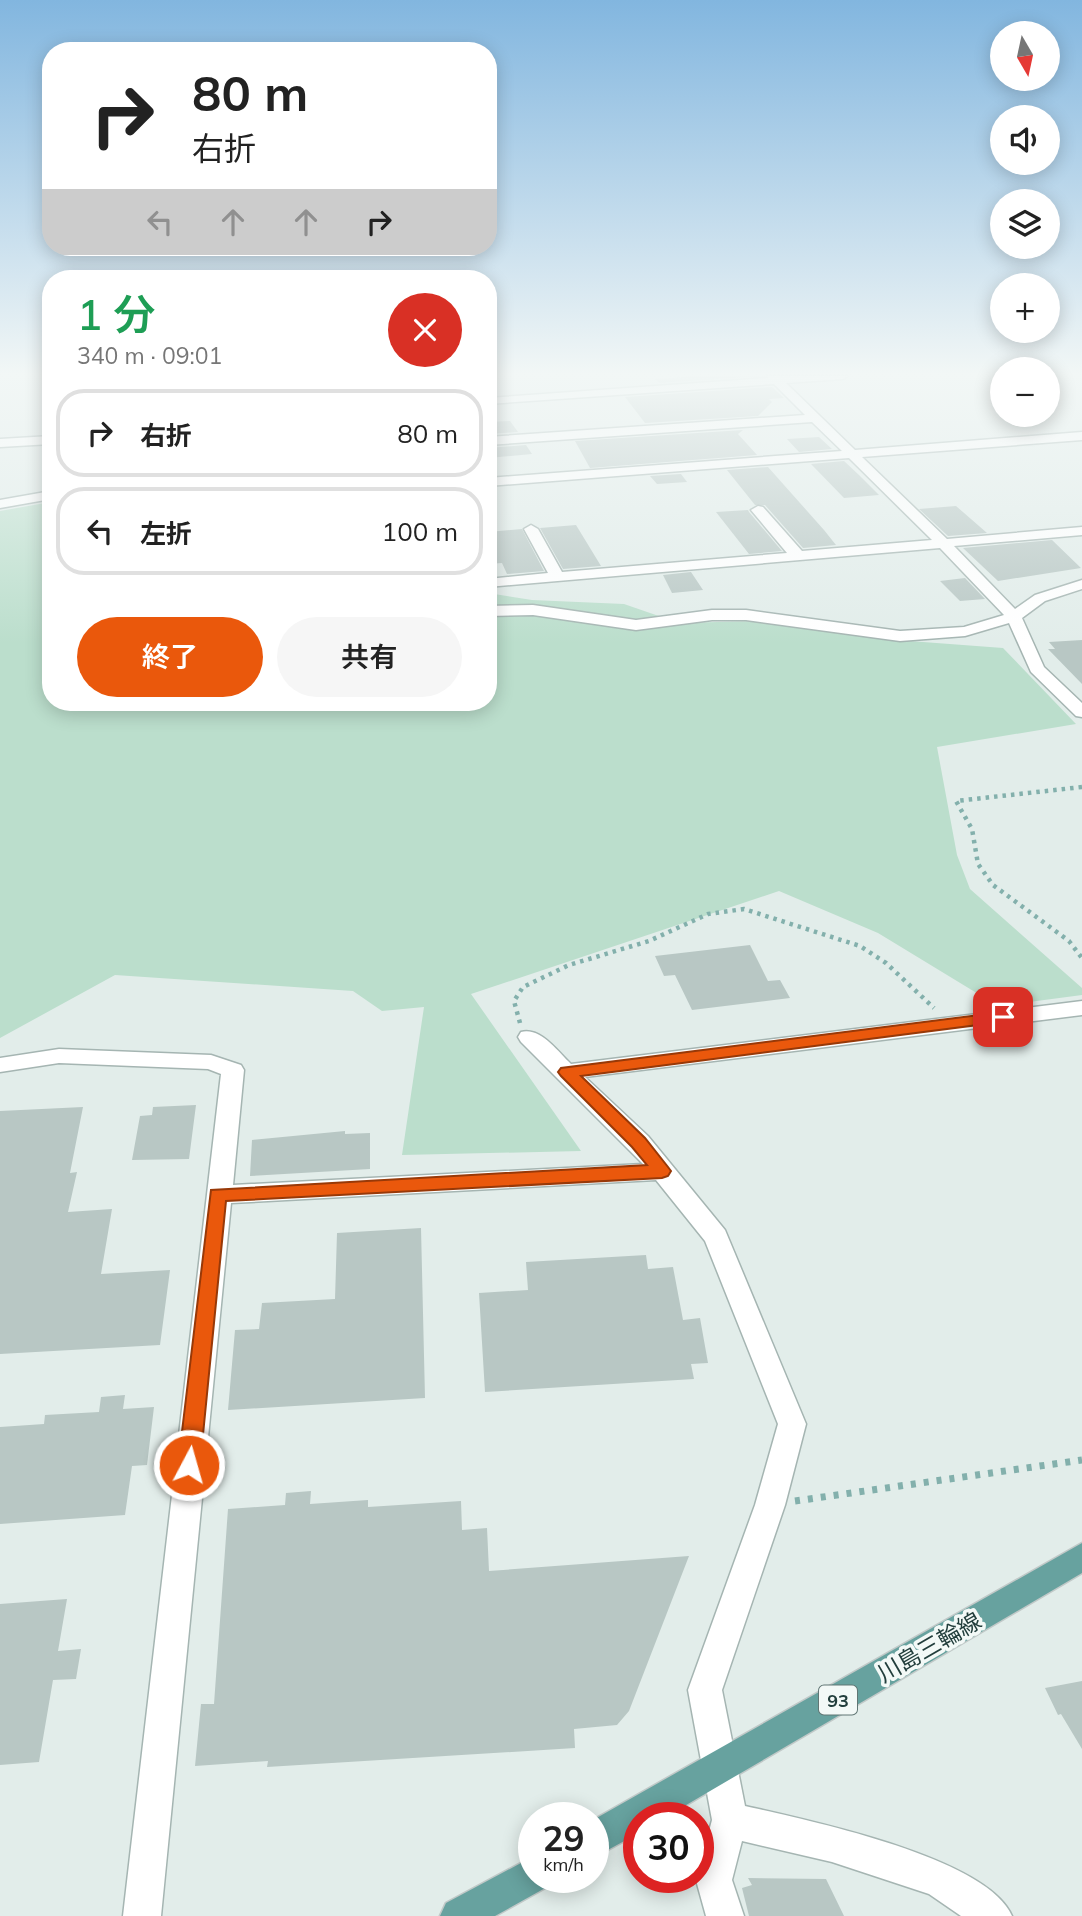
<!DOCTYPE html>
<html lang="ja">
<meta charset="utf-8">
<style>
body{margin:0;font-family:Mulish,"Noto Sans JP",sans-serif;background:#f6f6f6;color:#222;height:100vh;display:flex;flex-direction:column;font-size:26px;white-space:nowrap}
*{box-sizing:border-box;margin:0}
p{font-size:23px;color:#767676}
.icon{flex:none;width:38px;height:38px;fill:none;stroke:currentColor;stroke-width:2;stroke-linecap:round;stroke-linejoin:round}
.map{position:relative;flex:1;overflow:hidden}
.details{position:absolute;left:42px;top:270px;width:455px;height:441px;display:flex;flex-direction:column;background:#fff;border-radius:28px;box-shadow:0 4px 18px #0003}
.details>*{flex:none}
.guide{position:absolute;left:42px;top:42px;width:455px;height:214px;border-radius:28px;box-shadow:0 4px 18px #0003;background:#fff;color:#222;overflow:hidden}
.needle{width:46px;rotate:171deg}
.controls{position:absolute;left:990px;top:21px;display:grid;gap:14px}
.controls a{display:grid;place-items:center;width:70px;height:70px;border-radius:50%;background:#fff;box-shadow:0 4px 18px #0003;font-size:35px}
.speed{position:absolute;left:518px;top:1802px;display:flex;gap:14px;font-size:35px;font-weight:700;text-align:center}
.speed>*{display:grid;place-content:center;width:91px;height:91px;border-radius:50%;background:#fff;box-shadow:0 4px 18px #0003;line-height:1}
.speed small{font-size:18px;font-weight:400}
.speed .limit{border:10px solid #d22;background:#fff;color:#111}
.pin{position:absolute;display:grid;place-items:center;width:60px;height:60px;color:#fff;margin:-30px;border-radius:14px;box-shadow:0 4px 10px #0006}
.me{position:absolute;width:77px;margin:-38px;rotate:6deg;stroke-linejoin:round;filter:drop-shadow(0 0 5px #0008)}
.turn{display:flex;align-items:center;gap:24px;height:147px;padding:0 35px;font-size:32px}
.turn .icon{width:91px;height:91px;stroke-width:2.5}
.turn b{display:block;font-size:49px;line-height:60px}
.lanes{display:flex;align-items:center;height:66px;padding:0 35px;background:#0003;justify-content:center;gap:35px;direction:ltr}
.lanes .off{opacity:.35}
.round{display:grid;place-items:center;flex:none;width:74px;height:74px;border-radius:37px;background:#f6f6f6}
.overview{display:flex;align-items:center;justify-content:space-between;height:119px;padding:0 35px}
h1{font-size:42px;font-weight:600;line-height:52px;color:#1e9e55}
.action{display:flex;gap:14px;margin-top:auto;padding:14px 35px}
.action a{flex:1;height:80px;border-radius:42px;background:#ea580c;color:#fff;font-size:28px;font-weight:600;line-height:80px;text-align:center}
.action a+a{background:#f6f6f6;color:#222}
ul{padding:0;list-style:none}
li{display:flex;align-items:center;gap:21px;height:88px;margin:0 14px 10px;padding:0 21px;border:4px solid #e0e0e0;border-radius:28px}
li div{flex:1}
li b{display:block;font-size:26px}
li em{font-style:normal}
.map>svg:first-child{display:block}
</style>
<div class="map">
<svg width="1082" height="1916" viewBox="0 0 1082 1916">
<rect width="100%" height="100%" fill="#e2edea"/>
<path fill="#bbdecc" d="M51 502V702H488V593L532 600 624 604 679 623 756 621 883 639 1003 648 1076 724 937 747 957 855 970 889 1082 988V995L998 1006 878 933 779 891 471 994 581 1151 402 1155 424 1007 382 1011 353 991 115 975 0 1038V511Z"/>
<path fill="#b8c7c4" d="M700 376H761L659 383 655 379Z
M772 387 784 398 769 399 772 402 758 416 645 423 625 397Z
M510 421 518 432 488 434V422Z
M743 430 738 434 757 455 590 468 575 441Z
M819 437 832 449 799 452 787 439Z
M526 445 532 454 488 458V448Z
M844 461 859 475 879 495 844 498 811 464Z
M768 467 824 530 836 545 803 548 765 505H755L727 470Z
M681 474 687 482 657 484 650 476Z
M956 506 971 519 987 533 948 536 919 509Z
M748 510 749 512 782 551 749 554 716 512Z
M576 525 587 543 601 566 563 569 540 528Z
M522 529 544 571 507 574 502 563 488 564V544L494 543 488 532Z
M1052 540 1081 568 998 581 963 548Z
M691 572 703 590 672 593 663 575Z
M965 578 985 599 960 601 940 581Z
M1082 640V684L1048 649H1055L1049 642Z
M750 945 768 981 780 980 790 998 692 1010 675 975 664 976 655 956Z
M196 1105 189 1159 132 1160 140 1116 152 1115 153 1107Z
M83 1107 70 1173 77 1172 68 1212 112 1209 101 1274 170 1270 160 1345 0 1354V1111Z
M345 1131V1134L370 1133V1169L250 1176 252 1140Z
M421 1228 425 1398 228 1410 235 1330 259 1329 262 1303 335 1299 337 1233Z
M646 1255 648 1269 673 1267 683 1320 700 1318 708 1363 691 1364 694 1379 485 1392 479 1293 528 1290 526 1262Z
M125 1395 123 1409 154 1407 147 1465 132 1466 125 1515 0 1524V1427L44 1424 45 1415 99 1412 101 1397Z
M311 1491 310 1504 368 1500V1507L461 1501 462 1530 487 1528 489 1571 689 1556 629 1711 617 1725 574 1729 575 1748 267 1767 268 1761 195 1766 201 1704H214L228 1509 285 1505 286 1493Z
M67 1599 58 1651 81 1649 76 1679 53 1680 39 1762 0 1765V1604Z
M1082 1681V1749L1061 1714 1058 1715 1045 1688Z
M748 1878 826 1879 844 1916H749L742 1888 752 1885Z"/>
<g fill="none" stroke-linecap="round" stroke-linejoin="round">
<g stroke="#a5b5b2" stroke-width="3">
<path id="minor" d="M767 376H848L843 379 786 383 855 450 1082 432V440L862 457 947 539 1082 527V535L954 546 1015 609 1035 595 1082 580V589L1045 601 1022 618 1044 667 1082 703V717L1076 716 1031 672 1009 623 965 636 900 641 746 620H712L636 630 533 615 488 616V606L533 605 636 620 712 610H746L900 631 964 627 1004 615 940 548 488 587V579L548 573 524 529 531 525 538 529 562 572 787 553 751 510 758 506 763 507 802 551 932 540 849 458 488 486V478L842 451 812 422 488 445V437L805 415 774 384 488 404V398L768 378Z
M51 436V444L0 447V439Z
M51 491V499L0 508V500Z
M1082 1001V1015L585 1077 648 1136 725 1230 806 1424 785 1505 722 1690 745 1806C806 1820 987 1857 1012 1916H961L929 1894 832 1862 742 1841 732 1880 744 1916H706L696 1880 712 1820 688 1690 755 1505 778 1424 705 1241 656 1180 231 1203 161 1916H123L221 1074 208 1069 59 1063 0 1072V1058L59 1049 211 1055 241 1065 244 1070 233 1185 643 1164 521 1042 518 1037 521 1032C541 1027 557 1051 571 1064Z"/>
</g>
<g stroke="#c1c9c8" stroke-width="3">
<path id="primary" d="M1082 1543V1573L664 1818H639V1833L593 1858V1820Z
M534 1856V1878H551L547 1887 495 1916H440L446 1903Z"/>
</g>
<path stroke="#83b0ac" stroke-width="4.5" stroke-dasharray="3.5 5" stroke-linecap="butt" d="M1082 787 956 801 972 829 978 864 993 885 1069 941 1082 958
M520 1023 514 1001 523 987 569 965 649 941 708 914 744 909 860 946 886 963 934 1008"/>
<path stroke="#83b0ac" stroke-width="7" stroke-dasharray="5 8" stroke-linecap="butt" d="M795 1501 1082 1460"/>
<use href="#minor" fill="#fff" fill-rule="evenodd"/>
<use href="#primary" fill="#67a29f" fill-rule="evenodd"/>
</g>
<linearGradient id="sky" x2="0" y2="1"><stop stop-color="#82b6df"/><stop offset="0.58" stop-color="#f2f7f6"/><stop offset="1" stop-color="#f2f7f6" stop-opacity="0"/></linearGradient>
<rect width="1082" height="644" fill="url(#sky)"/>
<path fill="#ea580c" stroke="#983908" stroke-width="2" d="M1003 1012 1011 1017 1009 1021 581 1076 645 1138 668 1167 671 1171 668 1176 662 1178 226 1201 200 1465 197 1472 189 1475 181 1472 178 1465 211 1190 647 1165 632 1147 561 1076 558 1072 561 1068Z"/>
<g text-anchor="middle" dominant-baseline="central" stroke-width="7" stroke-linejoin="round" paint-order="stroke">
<rect fill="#f3f9f7" stroke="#617674" stroke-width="2" x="819" y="1685.5" width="38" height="29" rx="5"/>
<g font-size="18" font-weight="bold" fill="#223e3c">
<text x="838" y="1700">93</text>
</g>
<g font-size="23" fill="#223e3c" stroke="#f3f9f7">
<text transform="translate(929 1647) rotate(-30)">川島三輪線</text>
</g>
</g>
</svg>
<div class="controls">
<a><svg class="needle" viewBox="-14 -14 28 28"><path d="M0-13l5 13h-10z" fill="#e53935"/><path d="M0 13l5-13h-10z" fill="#767676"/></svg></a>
<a><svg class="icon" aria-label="sound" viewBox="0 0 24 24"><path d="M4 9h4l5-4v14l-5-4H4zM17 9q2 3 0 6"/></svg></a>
<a><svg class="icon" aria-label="layers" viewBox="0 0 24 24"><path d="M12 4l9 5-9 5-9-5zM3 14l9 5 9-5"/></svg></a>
<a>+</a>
<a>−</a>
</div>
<div class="speed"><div>29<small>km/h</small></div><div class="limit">30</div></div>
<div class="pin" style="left:1003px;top:1017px;background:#d93025"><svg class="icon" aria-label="arrive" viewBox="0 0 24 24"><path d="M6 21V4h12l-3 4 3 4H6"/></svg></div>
<svg class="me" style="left:189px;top:1465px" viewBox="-20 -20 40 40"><circle r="17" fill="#ea580c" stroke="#fff" stroke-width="3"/><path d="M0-11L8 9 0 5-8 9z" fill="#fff"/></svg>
<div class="guide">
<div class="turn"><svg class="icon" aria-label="right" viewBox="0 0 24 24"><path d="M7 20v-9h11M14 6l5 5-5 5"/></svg><div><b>80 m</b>右折</div></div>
<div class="lanes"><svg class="icon off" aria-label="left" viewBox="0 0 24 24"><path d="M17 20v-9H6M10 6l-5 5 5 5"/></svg><svg class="icon off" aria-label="ahead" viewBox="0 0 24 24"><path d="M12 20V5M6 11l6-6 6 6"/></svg><svg class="icon off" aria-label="ahead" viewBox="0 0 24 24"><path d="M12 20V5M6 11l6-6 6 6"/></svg><svg class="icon" aria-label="right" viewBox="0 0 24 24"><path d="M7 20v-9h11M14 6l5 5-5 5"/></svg></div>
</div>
<section class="details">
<div class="overview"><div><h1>1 分</h1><p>340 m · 09:01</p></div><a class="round" style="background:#d93025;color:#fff"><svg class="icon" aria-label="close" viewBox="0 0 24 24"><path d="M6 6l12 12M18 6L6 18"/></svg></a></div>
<ul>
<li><svg class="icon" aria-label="right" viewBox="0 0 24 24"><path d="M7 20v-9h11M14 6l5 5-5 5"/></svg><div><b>右折</b></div><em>80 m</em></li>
<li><svg class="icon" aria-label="left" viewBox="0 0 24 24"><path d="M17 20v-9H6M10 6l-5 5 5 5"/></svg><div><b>左折</b></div><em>100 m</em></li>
</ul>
<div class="action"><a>終了</a><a>共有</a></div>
</section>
</div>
